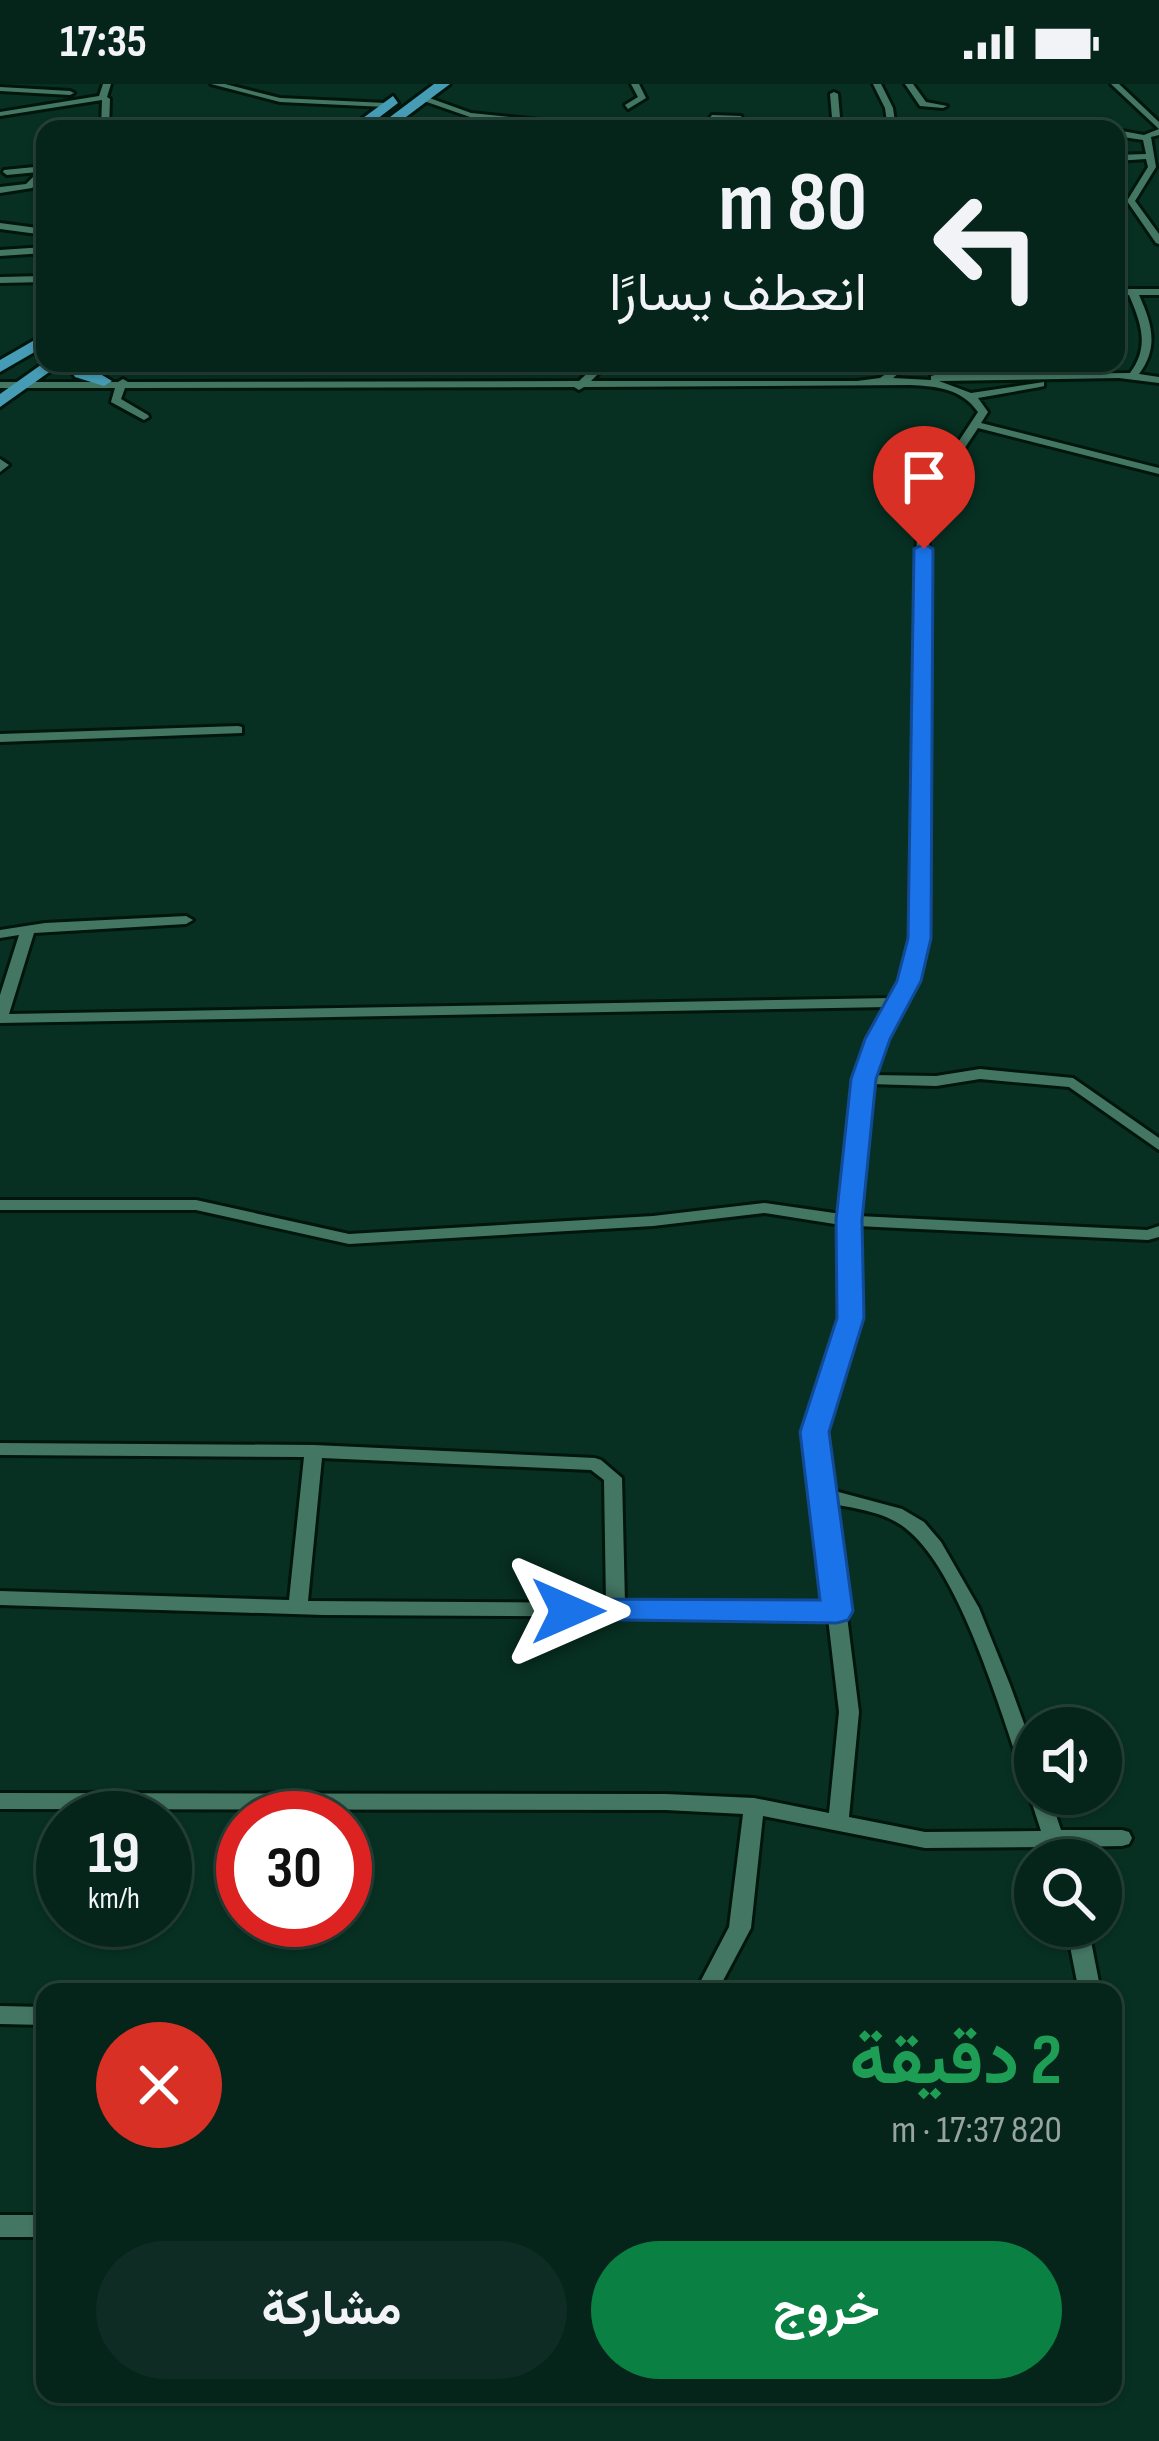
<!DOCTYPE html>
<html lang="ar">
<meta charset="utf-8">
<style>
body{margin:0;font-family:"Sofia Sans Condensed",Vazirmatn,sans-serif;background:#0e2c23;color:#f1f3f6;direction:rtl;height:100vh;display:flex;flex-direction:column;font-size:45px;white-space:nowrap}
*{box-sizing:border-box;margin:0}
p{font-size:39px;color:#97a4a2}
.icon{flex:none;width:66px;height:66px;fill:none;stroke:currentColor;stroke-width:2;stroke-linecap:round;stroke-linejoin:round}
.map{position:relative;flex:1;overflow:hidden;direction:ltr}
.side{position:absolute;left:36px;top:1899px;width:1086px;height:420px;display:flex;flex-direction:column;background:#05241a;border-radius:24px;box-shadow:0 3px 9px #0004,0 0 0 3px #264139;direction:rtl}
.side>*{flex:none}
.hud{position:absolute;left:36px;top:36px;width:1089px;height:252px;border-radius:24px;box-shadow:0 3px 9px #0004,0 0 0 3px #264139;direction:rtl;background:#05241a;color:#f1f3f6;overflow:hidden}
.buttons{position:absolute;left:1014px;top:1623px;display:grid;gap:24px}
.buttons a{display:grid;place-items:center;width:108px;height:108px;border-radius:50%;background:#05241a;box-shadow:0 3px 9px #0004,0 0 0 3px #264139;font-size:60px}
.speed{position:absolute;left:36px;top:1707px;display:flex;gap:24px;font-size:60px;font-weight:700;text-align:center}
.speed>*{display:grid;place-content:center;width:156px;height:156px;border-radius:50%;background:#05241a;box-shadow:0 3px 9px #0004,0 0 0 3px #264139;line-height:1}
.speed small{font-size:30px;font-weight:400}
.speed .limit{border:18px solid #d22;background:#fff;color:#111}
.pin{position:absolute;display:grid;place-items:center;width:102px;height:102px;color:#fff;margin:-123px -51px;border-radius:50% 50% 50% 0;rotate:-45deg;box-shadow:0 0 12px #0007}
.pin .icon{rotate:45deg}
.me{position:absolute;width:132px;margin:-66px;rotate:90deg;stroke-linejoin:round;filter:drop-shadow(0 0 9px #0008)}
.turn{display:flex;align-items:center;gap:42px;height:252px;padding:0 60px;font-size:54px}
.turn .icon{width:156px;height:156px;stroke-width:2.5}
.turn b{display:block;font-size:84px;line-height:102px}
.round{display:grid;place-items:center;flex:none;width:126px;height:126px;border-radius:63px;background:#0e2c23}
.head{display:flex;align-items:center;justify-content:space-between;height:204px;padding:0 60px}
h1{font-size:72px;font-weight:700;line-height:90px;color:#1e9e55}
.cta{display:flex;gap:24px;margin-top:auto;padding:24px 60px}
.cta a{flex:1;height:138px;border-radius:72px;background:#0b8043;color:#fff;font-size:48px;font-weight:700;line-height:138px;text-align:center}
.cta a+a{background:#0e2c23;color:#f1f3f6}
.status{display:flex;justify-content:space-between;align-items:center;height:84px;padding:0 60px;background:#05241a;direction:ltr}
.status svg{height:33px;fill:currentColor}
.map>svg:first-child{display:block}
</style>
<div class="status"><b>17:35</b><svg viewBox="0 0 49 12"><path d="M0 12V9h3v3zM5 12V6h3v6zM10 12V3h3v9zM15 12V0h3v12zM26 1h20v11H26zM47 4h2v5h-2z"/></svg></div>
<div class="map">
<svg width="1159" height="2357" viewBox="0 0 1159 2357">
<rect width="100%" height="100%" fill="#073022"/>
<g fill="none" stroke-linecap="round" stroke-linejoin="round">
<g stroke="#00160d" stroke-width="6">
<path id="minor" d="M103 0H111L107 13 110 15 109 45H101L102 16 0 32V28L99 12Z
M211 0H225L280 14 386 19 390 21 386 23 280 18Z
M631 0H639L646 14 628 25 625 21 638 13Z
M873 0H881L893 24 896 45H888L885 24Z
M905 0H913L926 18 947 22 943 24 920 22Z
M1111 0H1119L1159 38V51L1151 53 1156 83 1135 117 1159 150V160L1156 159 1127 117 1148 83 1146 75 1116 77V71L1146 70 1143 56 1116 52V46L1144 51 1159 45Z
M0 3 70 7 74 9 70 11 0 7Z
M834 8 838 10 841 45H833L830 10Z
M424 12 471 29 625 45H594L470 33 421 16Z
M712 31 741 32 745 45H737L734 36 709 35Z
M1024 42H1077L1081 45H1020Z
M45 59V71L41 68V62Z
M45 82V91L32 104 0 109V103L26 100 38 88 7 91 3 88 4 86Z
M0 139 45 145V151L0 145Z
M45 163V169L0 172V166Z
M45 192V198L0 199V193Z
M1116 205H1159V211H1139C1152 240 1159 263 1139 290L1159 293V299L1119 294 939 297 971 309 1044 298V302L1040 303 978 314 988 328 981 339 1159 384V390L978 344 942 398 929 437 927 854 916 897 884 955 872 991 936 992 980 985 1073 994 1159 1054V1066L1069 1003 980 995 936 1002 870 1000 858 1132 1147 1146 1159 1142V1153L1148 1156 857 1142 858 1234 824 1348 831 1406 902 1425 924 1438 941 1458 979 1524 1010 1601 1035 1670V1710H1049L1061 1746H1122L1129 1748 1132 1754 1129 1760 1122 1762 1067 1763 1071 1776H1051L1046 1763 925 1764 763 1732 751 1844 717 1908H695L729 1843 743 1730 666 1726 0 1725V1709L666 1710 754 1714 829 1729 839 1628 828 1534 324 1531 0 1521V1507L289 1516 304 1373 0 1371V1359L314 1361 595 1374 601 1376 622 1394 625 1519 826 1520 814 1415 810 1410 813 1405 806 1348 842 1234 841 1141 765 1129 653 1142 349 1160 196 1126H0V1116H196L349 1150 653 1132 765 1119 841 1130 855 995 870 955 888 923 0 939V911L19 851 0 854V846L45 839 186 832 193 836 186 840 34 849 9 930 892 914 902 897 913 854 917 437 932 398 978 328C962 305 937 302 910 301L584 303 579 306 574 303 125 304 121 315 148 331 149 333 144 336 111 318 115 304H0V298H118L123 295 128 298 579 297 598 279H609L591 297H857L880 294 890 287 889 279H899L900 288 893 294 931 296V292L935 291 1130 289C1150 263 1141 239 1129 211H1116ZM322 1374 591 1386 604 1396 606 1519 308 1517ZM833 1420C859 1425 890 1429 910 1448 962 1493 1002 1632 1025 1698L1032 1705 1029 1710 1041 1747 925 1748 849 1733 859 1628Z
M0 375 9 381 0 388Z
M238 642 242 643V649L0 658V650Z
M1066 1842H1088L1101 1908H1079Z
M0 1922 45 1923V1941L0 1940Z
M0 2131H45V2153H0Z"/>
</g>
<g stroke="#00160d" stroke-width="6">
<path id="trunk" d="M434 0H450L390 45H374Z
M393 12 398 19 364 45H348Z
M45 250V262L0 288V276Z
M45 278 62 279 0 323V310Z
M66 279H82L112 297 104 302 75 293Z"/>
</g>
<use href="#minor" fill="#447763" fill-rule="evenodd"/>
<use href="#trunk" fill="#459cb4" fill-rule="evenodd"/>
</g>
<path fill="#1a73e8" stroke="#114b97" stroke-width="3" d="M924 460 933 465 931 854 921 897 890 955 876 995 862 1136 864 1234 829 1348 853 1527 848 1536 837 1539 557 1535 552 1527 557 1519 568 1515 820 1516 800 1348 837 1234 836 1136 851 995 865 955 897 897 908 854 914 465Z"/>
</svg>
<div class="buttons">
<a><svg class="icon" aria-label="sound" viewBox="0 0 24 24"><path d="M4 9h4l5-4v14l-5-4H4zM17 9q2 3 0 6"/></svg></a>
<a><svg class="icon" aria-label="search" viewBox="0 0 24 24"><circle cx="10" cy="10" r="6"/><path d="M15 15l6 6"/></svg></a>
</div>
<div class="speed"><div>19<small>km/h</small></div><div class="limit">30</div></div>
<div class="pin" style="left:924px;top:465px;background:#d93025"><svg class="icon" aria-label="arrive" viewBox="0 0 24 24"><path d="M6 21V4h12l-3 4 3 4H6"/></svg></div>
<svg class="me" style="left:568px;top:1527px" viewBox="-20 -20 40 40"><path d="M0-17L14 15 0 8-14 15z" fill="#1a73e8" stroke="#fff" stroke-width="4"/></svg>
<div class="hud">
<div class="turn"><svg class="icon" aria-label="left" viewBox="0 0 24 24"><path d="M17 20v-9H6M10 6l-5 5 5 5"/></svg><div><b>80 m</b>انعطف يسارًا</div></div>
</div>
<section class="side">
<div class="head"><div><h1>2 دقيقة</h1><p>820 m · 17:37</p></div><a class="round" style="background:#d93025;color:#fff"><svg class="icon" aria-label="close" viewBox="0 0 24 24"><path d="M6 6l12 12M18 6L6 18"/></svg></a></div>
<div class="cta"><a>خروج</a><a>مشاركة</a></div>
</section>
</div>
